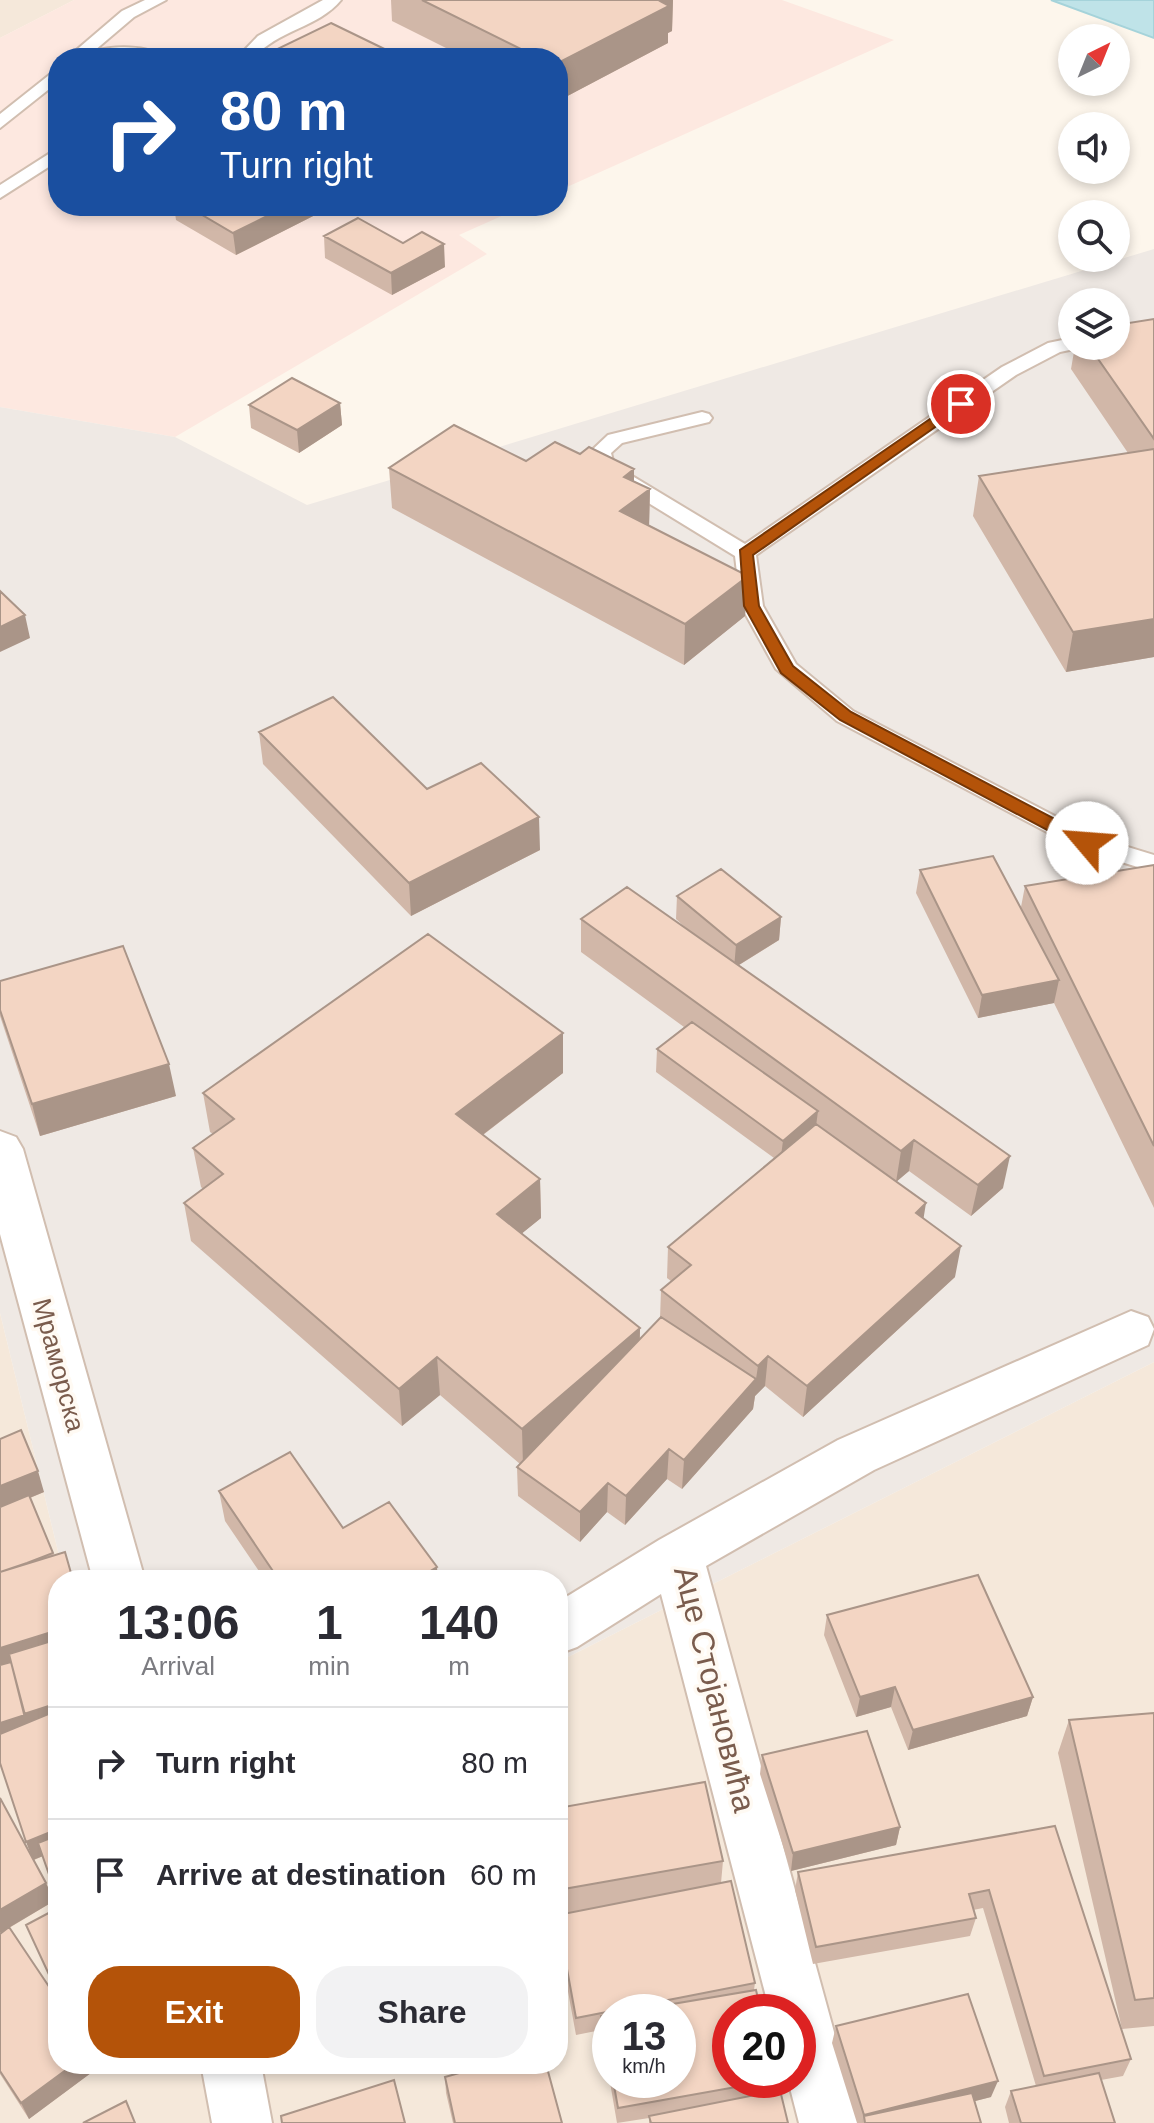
<!DOCTYPE html>
<meta charset="utf-8">
<style>
body{margin:0;font-family:Helvetica,sans-serif;background:#f2f2f3;color:#2b2b33;height:100vh;display:flex;flex-direction:column;font-size:30px;white-space:nowrap}
*{box-sizing:border-box;margin:0}
p{font-size:26px;color:#7c7c81}
.icon{flex:none;width:44px;height:44px;fill:none;stroke:currentColor;stroke-width:2;stroke-linecap:round;stroke-linejoin:round}
.map{position:relative;flex:1;overflow:hidden}
.details{position:absolute;left:48px;top:1570px;width:520px;height:504px;display:flex;flex-direction:column;background:#fff;border-radius:32px;box-shadow:0 4px 12px #0003}
.details>*{flex:none}
.banner{position:absolute;left:48px;top:48px;width:520px;height:168px;border-radius:32px;box-shadow:0 4px 12px #0003;background:#1a4fa0;color:#fff;overflow:hidden}
.needle{width:52px;rotate:43deg}
.fabs{position:absolute;left:1058px;top:24px;display:grid;gap:16px}
.fabs a{display:grid;place-items:center;width:72px;height:72px;border-radius:50%;background:#fff;box-shadow:0 4px 12px #0003;font-size:40px}
.speed{position:absolute;left:592px;top:1994px;display:flex;gap:16px;font-size:40px;font-weight:700;text-align:center}
.speed>*{display:grid;place-content:center;width:104px;height:104px;border-radius:50%;background:#fff;box-shadow:0 4px 12px #0003;line-height:1}
.speed small{font-size:20px;font-weight:400}
.speed .limit{border:12px solid #d22;background:#fff;color:#111}
.pin{position:absolute;display:grid;place-items:center;width:68px;height:68px;color:#fff;margin:-34px;border:4px solid #fff;border-radius:50%;box-shadow:0 2px 8px #0007}
.me{position:absolute;width:88px;margin:-44px;rotate:297deg;stroke-linejoin:round;filter:drop-shadow(0 0 6px #0008)}
.turn{display:flex;align-items:center;gap:28px;height:168px;padding:0 40px;font-size:36px}
.turn .icon{width:104px;height:104px;stroke-width:2.5}
.turn b{display:block;font-size:56px;line-height:68px}
.eta{display:flex;justify-content:space-evenly;align-items:center;height:136px;text-align:center}
.eta b{font-size:48px;font-weight:800;line-height:56px}
.primary-button{display:flex;gap:16px;margin-top:auto;padding:16px 40px}
.primary-button a{flex:1;height:92px;border-radius:32px;background:#b45309;color:#fff;font-size:32px;font-weight:800;line-height:92px;text-align:center}
.primary-button a+a{background:#f2f2f3;color:#2b2b33}
ul{padding:0;list-style:none}
li{display:flex;align-items:center;gap:24px;height:112px;padding:0 40px;border-top:2px solid #e1e1e2}
li div{flex:1}
li b{display:block;font-size:30px}
li em{font-style:normal}
.map>svg:first-child{display:block}
</style>
<div class="map">
<svg width="1154" height="2123" viewBox="0 0 1154 2123">
<rect width="100%" height="100%" fill="#fdf6ec"/>
<path fill="#f5e8da" fill-rule="evenodd" d="M0 0H74L0 38Z
M0 1313 65 1580H58V2064H558V1662L1154 1362V2123H0ZM610 2012H678V2080H610ZM730 2012H798V2080H730Z"/>
<path fill="#fde8e0" d="M74 0H782L894 40 558 191V58H58V206H524L459 235 487 254 175 437 0 407V38Z"/>
<path fill="#efe9e4" fill-rule="evenodd" d="M1154 249V1362L558 1662V1580H65L0 1313V407L175 437 307 505ZM1072 302H1116V346H1072Z"/>
<path fill="#bfe3e8" stroke="#a5d3da" stroke-width="2" d="M1051 0H1154V38Z"/>
<g fill="none" stroke-linecap="round" stroke-linejoin="round">
<g stroke="#d1beb0" stroke-width="4">
<path id="service" d="M145 0H166L134 17 94 51C113 46 148 44 163 58H67L122 11Z
M323 0H341C318 28 277 30 254 58H237L258 36Z
M58 68V82L0 128V114Z
M58 148V161L0 198V185Z
M1072 338V346L1079 348 1060 352 1016 375 756 555 763 606 796 664 853 711 1095 837 1154 855V872L1079 849 837 721 776 669 741 606 735 556 598 472 590 452 608 435 702 412 709 414 712 418 709 422 622 443 611 453 614 465 745 544 1002 367 1048 343Z"/>
</g>
<g stroke="#d1beb0" stroke-width="4">
<path id="minor" d="M0 1131 16 1137 23 1149 145 1580H93L0 1234Z
M1131 1311 1148 1317 1154 1329 1148 1345 874 1470 706 1566 859 2123H799L788 2080H798V2012H770L661 1594 577 1647 558 1654V1602L659 1540 838 1440Z
M201 2064H261L272 2123H212Z"/>
</g>
<use href="#service" fill="#fff" fill-rule="evenodd"/>
<use href="#minor" fill="#fff" fill-rule="evenodd"/>
</g>
<path fill="#d1b7a8" fill-rule="evenodd" d="M391 0H673L672 31 668 33V43L558 101V58H466L392 21Z
M174 206H323V211L236 255 176 220Z
M324 236 403 243 445 267 392 295 325 258Z
M1154 319V657L1066 672 973 516 979 476 1128 453 1071 369 1075 346H1116Z
M340 403 342 425 299 453 251 428 249 405Z
M580 454 634 469V481L650 489 649 525 748 576 745 616 684 665 392 508 389 468 526 461Z
M259 732 427 789 540 850 411 916 263 764Z
M1154 865V1208L1054 1003 978 1018 916 893 920 870 1021 907 1025 886Z
M677 896 781 917 779 940 739 965 1003 1188 971 1216 909 1171 896 1182 923 1218 955 1277 803 1417 765 1386 755 1396 753 1409 682 1489 667 1479 625 1525 607 1512 580 1542 518 1496 517 1467 520 1464 440 1395 402 1426 191 1241 184 1203 203 1189 201 1187 193 1148 213 1134 210 1132 203 1093 563 1033V1073L483 1135 540 1179 541 1218 522 1233 640 1328V1339L660 1319 661 1290 671 1281 667 1278 668 1247 774 1158 656 1072 657 1049 684 1027 581 952V919L688 930 676 919Z
M0 981 176 1096 40 1136 0 1016Z
M0 1439 44 1492 30 1498 54 1555 65 1552 73 1580H58L43 1856 34 1860 46 1883 54 1901 9 1928 58 2064H98L99 2067 29 2119 0 2074V1934L6 1929 30 1853Z
M219 1491 343 1528 438 1580H265L225 1521Z
M827 1615 1033 1697 1027 1716 908 1750 891 1707 856 1717 824 1635Z
M1154 1713V2026L1122 2029 1058 1753 1069 1720Z
M762 1755 900 1827 896 1845 791 1871 760 1774Z
M558 1808 723 1861 721 1883 755 1983 754 1990 776 2080 774 2091 788 2123H649V2118L617 2123 601 2030 576 2035 567 1986 558 1989ZM610 2012H678V2080H610Z
M1055 1826 1131 2059 1123 2076 1101 2080 1115 2123H1009L1005 2107 1011 2091 1036 2086 983 1908 973 1910 976 1918 970 1936 813 1964 795 1890 798 1872Z
M836 2026 991 2097 975 2101 981 2123H857L832 2043Z
M445 2077 562 2123H453L446 2093Z"/>
<path fill="#aa9588" d="M661 0H673L672 31 668 33V43L558 101V63Z
M287 206H323V211L236 255 233 233Z
M444 244 445 267 392 295 391 273Z
M340 403 342 425 299 453 297 430Z
M634 469V501L650 489 649 529 620 511 624 477Z
M748 576 745 616 684 665 685 624Z
M25 615 30 638 0 652V627Z
M1154 619V657L1066 672 1073 632Z
M539 817 540 850 411 916 409 883Z
M781 917 779 940 734 968 736 945Z
M1059 980 1054 1003 978 1018 982 995Z
M563 1033V1073L459 1153 456 1114Z
M169 1064 176 1096 40 1136 32 1104Z
M818 1111 815 1134 780 1163 783 1141Z
M914 1140 909 1171 896 1182 901 1151Z
M1010 1156 1003 1188 971 1216 978 1185Z
M540 1179 541 1218 499 1252 497 1214Z
M926 1203 921 1234 916 1213Z
M961 1246 955 1277 803 1417 807 1386Z
M640 1328 639 1365 523 1466 522 1429Z
M768 1356 765 1386 755 1396 753 1409 682 1489 684 1460 756 1379 758 1366Z
M437 1357 440 1395 402 1426 399 1389Z
M669 1449 667 1479 625 1525 626 1496Z
M38 1471 44 1492 0 1510V1486Z
M608 1483 607 1512 580 1542V1512Z
M437 1567 438 1580H415Z
M58 1630V1724L0 1734V1648Z
M895 1687 891 1707 856 1717 860 1697Z
M1033 1697 1027 1716 908 1750 913 1730Z
M900 1827 896 1845 791 1871 793 1853Z
M58 1829V1850L33 1860 26 1842Z
M46 1883 54 1901 0 1933V1910Z
M567 1969V1986L558 1989V1971Z
M74 2064H98L99 2067 29 2119 21 2103Z
M998 2081 991 2097 889 2123 864 2116 862 2123 864 2115Z"/>
<path fill="#f3d5c3" stroke="#aa9588" stroke-width="2" d="M422 0H661L660 1 669 6 558 63V58H539Z
M331 23 403 58H274L267 54Z
M187 206H287L233 233Z
M358 218 403 243 422 232 444 244 391 273 324 236Z
M1154 319V439L1089 346H1116V325Z
M292 378 340 403 297 430 249 405Z
M454 425 526 461 555 442 580 454 589 447 634 469 624 477 650 489 620 511 748 576 685 624 389 468Z
M1154 449V619L1073 632 979 476Z
M0 591 25 615 0 627Z
M333 697 427 789 481 763 539 817 409 883 259 732Z
M993 856 1059 980 982 995 920 870Z
M1154 865V1146L1025 886Z
M721 869 781 917 736 945 677 896Z
M627 887 1010 1156 978 1185 914 1140 901 1151 581 919Z
M428 934 563 1033 456 1114 540 1179 497 1214 640 1328 522 1429 437 1357 399 1389 184 1203 223 1174 193 1148 234 1119 203 1093Z
M123 946 169 1064 32 1104 0 1010V981Z
M692 1022 818 1111 783 1141 657 1049Z
M816 1124 926 1203 916 1213 961 1246 807 1386 768 1356 758 1366 661 1290 691 1265 668 1247Z
M661 1317 756 1379 684 1460 669 1449 626 1496 608 1483 580 1512 517 1467Z
M21 1430 38 1471 0 1486V1439Z
M290 1452 343 1528 389 1502 437 1567 415 1580H279L219 1491Z
M29 1495 53 1553 27 1563 0 1572V1507Z
M65 1552 73 1580H58V1630L0 1648V1572Z
M978 1575 1033 1697 913 1730 895 1687 860 1697 827 1615Z
M58 1639V1703L24 1714 9 1654Z
M11 1662 25 1715 0 1723V1665Z
M58 1710V1829L26 1842 0 1763V1734Z
M1154 1713V1998L1135 2000 1069 1720Z
M867 1731 900 1827 793 1853 762 1755Z
M705 1782 723 1861 558 1890V1808Z
M0 1798 46 1883 0 1910Z
M1055 1826 1131 2059 1044 2076 989 1890 969 1894 976 1918 816 1947 798 1872Z
M58 1835V1900L38 1843Z
M731 1881 755 1983 576 2018 567 1969 558 1971V1915Z
M58 1908V1994L26 1925Z
M9 1927 58 2000V2064H74L21 2103 0 2071V1934Z
M756 1990 761 2012H730V2080H775L618 2108 613 2080H678V2012H625Z
M968 1994 998 2081 864 2115 836 2026Z
M610 2015V2064L601 2016Z
M491 2064H546L562 2123H455L445 2077Z
M1099 2073 1115 2123H1021L1011 2091Z
M394 2080 405 2123H282L281 2116Z
M780 2090 788 2123H651L649 2116Z
M972 2093 981 2123H865L864 2116Z
M126 2101 135 2123H83Z"/>
<path fill="#b45309" stroke="#753606" stroke-width="2" d="M956 401 968 404 753 555 759 606 793 666 851 712 1093 839V848H1081L840 720 781 673 744 606 740 550Z"/>
<g text-anchor="middle" dominant-baseline="central" stroke-width="7" stroke-linejoin="round" paint-order="stroke">
<g font-size="26" fill="#7a5c4d" stroke="#fffaf3">
<text transform="translate(59 1365) rotate(75)">Мраморска</text>
</g>
<g font-size="32" fill="#7a5c4d" stroke="#fffaf3">
<text transform="translate(715 1689) rotate(76)">Аце Стојановића</text>
</g>
</g>
</svg>
<div class="fabs">
<a><svg class="needle" viewBox="-14 -14 28 28"><path d="M0-13l5 13h-10z" fill="#e53935"/><path d="M0 13l5-13h-10z" fill="#7c7c81"/></svg></a>
<a><svg class="icon" aria-label="sound" viewBox="0 0 24 24"><path d="M4 9h4l5-4v14l-5-4H4zM17 9q2 3 0 6"/></svg></a>
<a><svg class="icon" aria-label="search" viewBox="0 0 24 24"><circle cx="10" cy="10" r="6"/><path d="M15 15l6 6"/></svg></a>
<a><svg class="icon" aria-label="layers" viewBox="0 0 24 24"><path d="M12 4l9 5-9 5-9-5zM3 14l9 5 9-5"/></svg></a>
</div>
<div class="speed"><div>13<small>km/h</small></div><div class="limit">20</div></div>
<div class="pin" style="left:961px;top:404px;background:#d93025"><svg class="icon" aria-label="arrive" viewBox="0 0 24 24"><path d="M6 21V4h12l-3 4 3 4H6"/></svg></div>
<svg class="me" style="left:1087px;top:843px" viewBox="-20 -20 40 40"><circle r="19" fill="#fff"/><path d="M0-13L10 11 0 6-10 11z" fill="#b45309"/></svg>
<div class="banner">
<div class="turn"><svg class="icon" aria-label="right" viewBox="0 0 24 24"><path d="M7 20v-9h11M14 6l5 5-5 5"/></svg><div><b>80 m</b>Turn right</div></div>
</div>
<section class="details">
<div class="eta">
<div><b>13:06</b><p>Arrival</p></div>
<div><b>1</b><p>min</p></div>
<div><b>140</b><p>m</p></div>
</div>
<ul>
<li><svg class="icon" aria-label="right" viewBox="0 0 24 24"><path d="M7 20v-9h11M14 6l5 5-5 5"/></svg><div><b>Turn right</b></div><em>80 m</em></li>
<li><svg class="icon" aria-label="arrive" viewBox="0 0 24 24"><path d="M6 21V4h12l-3 4 3 4H6"/></svg><div><b>Arrive at destination</b></div><em>60 m</em></li>
</ul>
<div class="primary-button"><a>Exit</a><a>Share</a></div>
</section>
</div>
